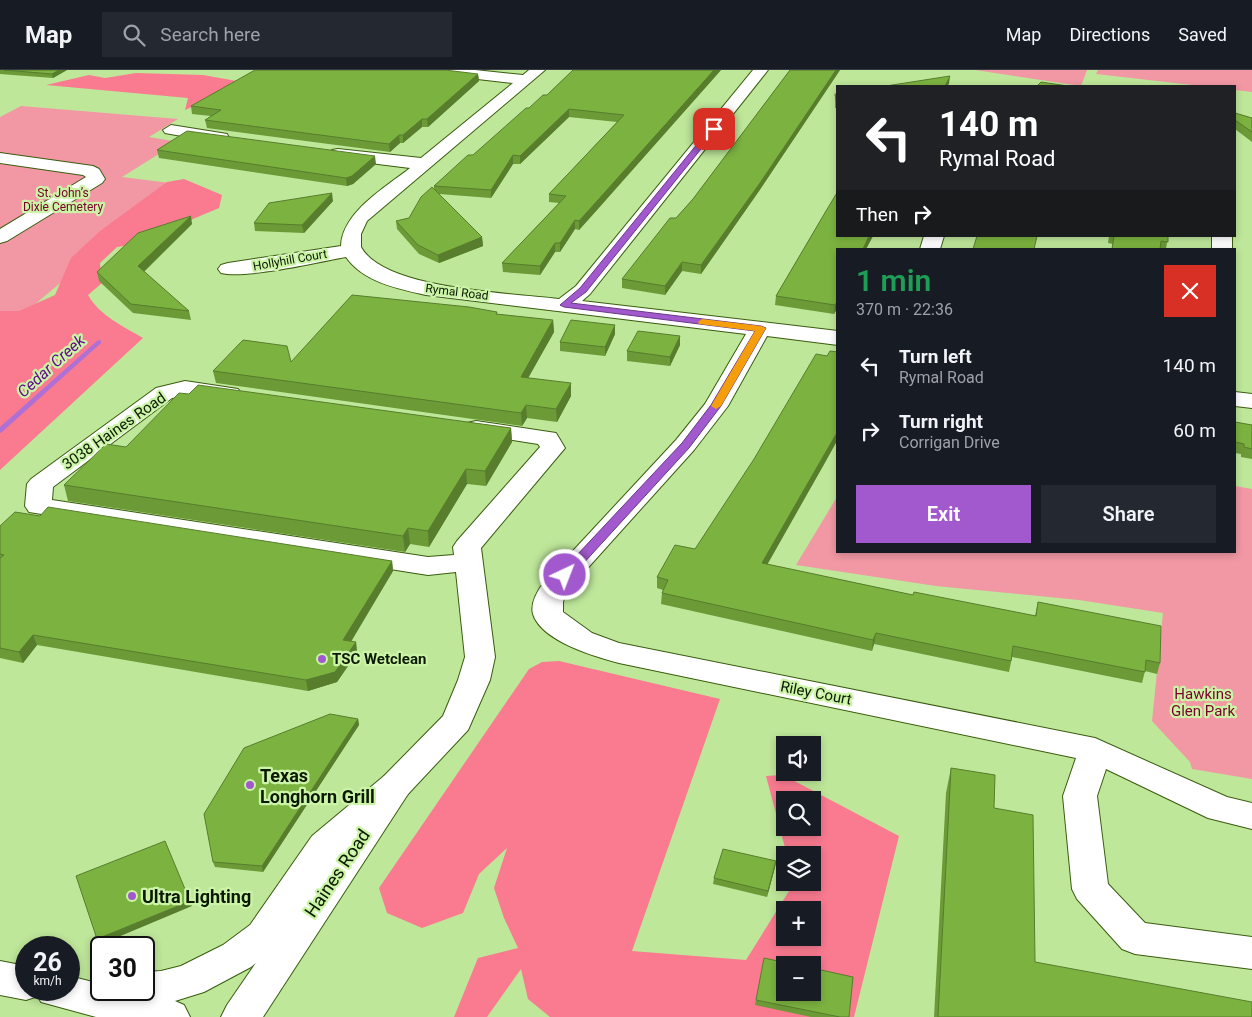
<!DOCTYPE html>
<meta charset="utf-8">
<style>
body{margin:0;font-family:Roboto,sans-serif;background:#242831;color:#f1f3f6;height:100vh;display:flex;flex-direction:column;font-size:19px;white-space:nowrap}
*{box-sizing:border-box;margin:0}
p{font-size:16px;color:#9ea1a6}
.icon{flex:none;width:28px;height:28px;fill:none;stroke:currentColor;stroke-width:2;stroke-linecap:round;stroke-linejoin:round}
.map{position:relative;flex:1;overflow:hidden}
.side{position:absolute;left:836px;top:178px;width:400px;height:305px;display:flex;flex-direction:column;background:#171b24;border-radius:0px;box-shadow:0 2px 8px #0003}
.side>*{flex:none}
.guide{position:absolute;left:836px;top:15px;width:400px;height:152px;border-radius:0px;box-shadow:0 2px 8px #0003;background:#202124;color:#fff;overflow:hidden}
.buttons{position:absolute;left:776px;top:666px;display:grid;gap:10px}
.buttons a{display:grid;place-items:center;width:45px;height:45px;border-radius:0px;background:#171b24;box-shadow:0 2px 8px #0003;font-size:25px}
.speed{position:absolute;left:15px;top:866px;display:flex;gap:10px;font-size:25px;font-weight:700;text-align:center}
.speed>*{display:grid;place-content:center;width:65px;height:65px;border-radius:50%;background:#171b24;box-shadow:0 2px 8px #0003;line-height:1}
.speed small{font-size:12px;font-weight:400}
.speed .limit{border:2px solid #111;border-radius:8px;background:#fff;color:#111}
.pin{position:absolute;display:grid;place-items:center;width:42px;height:42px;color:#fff;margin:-21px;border-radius:10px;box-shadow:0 2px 8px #0006}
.me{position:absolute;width:55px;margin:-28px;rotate:43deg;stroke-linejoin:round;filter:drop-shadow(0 0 4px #0008)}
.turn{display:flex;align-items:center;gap:18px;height:105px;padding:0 20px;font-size:22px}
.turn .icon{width:65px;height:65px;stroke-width:2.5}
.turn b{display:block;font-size:35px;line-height:42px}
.then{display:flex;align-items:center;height:48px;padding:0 20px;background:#0003;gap:10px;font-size:19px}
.round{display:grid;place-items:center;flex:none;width:52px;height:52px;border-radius:0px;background:#242831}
.summary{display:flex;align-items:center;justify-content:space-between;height:85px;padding:0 20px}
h1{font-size:30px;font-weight:600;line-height:38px;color:#1e9e55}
.action{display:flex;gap:10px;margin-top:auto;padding:10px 20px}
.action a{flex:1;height:58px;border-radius:0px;background:#a259cd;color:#fff;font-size:20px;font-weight:600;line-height:58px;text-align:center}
.action a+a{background:#242831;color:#f1f3f6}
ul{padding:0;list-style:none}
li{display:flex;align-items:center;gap:15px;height:65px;padding:0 20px}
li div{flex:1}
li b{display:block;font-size:19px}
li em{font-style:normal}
header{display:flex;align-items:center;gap:30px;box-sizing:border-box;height:70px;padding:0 25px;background:#171b24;border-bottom:1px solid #363941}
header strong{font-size:24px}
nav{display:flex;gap:28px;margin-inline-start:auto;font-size:18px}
.search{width:350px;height:45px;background:#242831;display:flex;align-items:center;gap:12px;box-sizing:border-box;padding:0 18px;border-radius:0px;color:#9ea1a6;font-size:19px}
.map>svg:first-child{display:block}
</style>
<header>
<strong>Map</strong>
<div class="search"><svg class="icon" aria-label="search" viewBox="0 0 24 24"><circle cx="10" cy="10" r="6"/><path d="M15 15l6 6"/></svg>Search here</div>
<nav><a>Map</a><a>Directions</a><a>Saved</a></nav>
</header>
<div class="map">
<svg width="1252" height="947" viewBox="0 0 1252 947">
<rect width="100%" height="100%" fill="#bee79a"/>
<path fill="#f198a4" d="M975 0H1087L1081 16Z
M1098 0H1252V22L1235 20V16H1201L1096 4Z
M21 36 178 49 149 67 178 72 122 107 178 114 2 262 0 275V47Z
M1235 416 1252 419V709L1192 699 1190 692 1152 651 1163 543 1079 530 936 516 796 495 837 427 838 481H1235Z"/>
<path fill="#fa7a90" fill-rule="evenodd" d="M136 3 203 5 248 13 185 40 188 28 46 15 89 5 105 8Z
M184 109 222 125 219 138 131 175 117 177 100 193 102 213 88 225C100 246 123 256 143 268L0 400V241H19L55 225 71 188 100 161 167 112Z
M559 591 720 629 632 881 746 890 794 813 812 812V785H787L766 706 783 705 899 766 854 947H550L528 929 521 899 487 947H454L478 888 518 878 504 848 494 818 507 778 479 804 463 843 422 858 387 843 379 818 529 599 542 592ZM785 730H812V758H785ZM785 840H812V868H785ZM785 895H812V922H785Z"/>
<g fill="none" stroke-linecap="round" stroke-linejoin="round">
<path fill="#ae70d5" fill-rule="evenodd" d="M99 270 101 271V273L2 362 0 363V357L97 271Z"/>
<g stroke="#3a5c0e" stroke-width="2">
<path id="minor" d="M427 0H475L523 5 529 0H545L367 151 361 164V177C384 220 513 223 559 229L576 216 753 0H768L590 224 582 231 838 261V275L767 266 728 336 694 380 567 521 563 532V542L592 563 619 573 1095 668 1227 727 1252 733V759L1208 748 1106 699 1097 726 1108 814 1145 853 1252 867V899L1135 884 1122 879 1077 829 1072 819 1063 726 1076 688 619 593C596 587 541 571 533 544 530 533 538 520 544 512L676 370 705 334 746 264 426 225C399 219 363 212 346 187 318 192 246 209 221 203L218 199 221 195 228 193 341 176C342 142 386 117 410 98L338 89 332 88 329 84 332 80 338 79 421 88 513 13 434 4Z
M171 55 221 63 227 64 229 68 227 72 221 73 165 63 163 60Z
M0 83 93 96 99 99 105 109 102 113 7 171 0 173V159L86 107 83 105 0 93Z
M924 166H944L940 179H920Z
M1212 166H1232V179H1212Z
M185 311 238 319 242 324 238 329C217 334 194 323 172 328L53 417 52 430 428 487 454 485 453 477 457 471 540 377 538 374 467 363 464 358 467 353 476 351 556 363 565 378 481 478 495 587 490 610 468 660 408 724 263 947H221L227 935 384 706 443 646 458 610 465 587 456 502 428 505 29 442 25 436 27 414 31 409 156 318Z
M1235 322 1252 324V338L1235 336Z"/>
</g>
<g stroke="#3a5c0e" stroke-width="2">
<path id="major" d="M396 702 408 706 413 715 408 724 338 786 276 877 251 897 204 922 175 931 184 935 190 947H96L41 932 38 926 26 930 0 925V891L26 896V920H69V906L101 914V920H144V902L161 901 181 896 223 875 250 855 312 766 384 706Z"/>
</g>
<use href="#minor" fill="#fff" fill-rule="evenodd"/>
<use href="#major" fill="#fff" fill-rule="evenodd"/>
</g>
<path fill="#6b9a37" d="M0 0H67L53 8 0 4Z
M573 0H721L598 139 579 160 575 159 560 182H555L540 205 503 202 502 193 559 133 549 132V124L617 52 569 47 520 94H513L491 128 439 124 482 167 483 176 439 193 419 184 397 159 396 151 409 148 434 120V116L473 85 529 38 547 25Z
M790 0H840L759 121 701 204 682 201 665 225 622 218V209L693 129Z
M478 4 479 11 428 57H422L403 73H400L390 82 207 58 205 50 211 46 192 44 191 36Z
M835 24H838V38H835Z
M1235 43 1252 48V72L1235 59Z
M157 80 376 94 353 114 347 116 159 88Z
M333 131 304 163 255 161 254 153Z
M826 141 838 166H873L866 179H838V237L834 244 775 235 776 226Z
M192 154 144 202 189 241 191 250 133 243 99 211 97 202Z
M1109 166H1168L1166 179H1112L1113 174 1108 173Z
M497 242V244L553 250 554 262 528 308 571 326 557 352 527 348 522 356 216 313 213 301 291 292Z
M615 264 605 286 560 281V272Z
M680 275 670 296 627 291V281Z
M838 282V369L823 396 767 494 913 525 1035 546 1038 532 1160 593 1157 604 1145 601 1142 613 1012 587 1009 602 874 574 872 581 661 534 662 523 663 520 657 518V507L695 479 827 286Z
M1235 352 1252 355V389L1241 387V384L1235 383Z
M511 358 512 372 486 416 467 414 429 477 410 474 405 482 68 431 64 415 126 377Z
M40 446 392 491 393 501 351 572H356L357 583 337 612 308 621 37 575 23 593 0 588V456Z
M358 649 359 655 263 802 215 797 213 792Z
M951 698 994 738 1035 892 1252 947H934L946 723Z
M776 791 775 797 767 827 713 814 714 808Z
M756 930 849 947H811L755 935Z"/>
<path fill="#577d2d" d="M59 0H67L53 8 52 4Z
M714 0H721L579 160V151Z
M836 0H840L759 121 701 204V195Z
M478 4 479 11 428 57 427 49Z
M950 6 949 14 947 16H945Z
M569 39V47L520 94V86Z
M422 49V57L403 73V65Z
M399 65 400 73 390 82 389 74Z
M513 85V94L491 128V120Z
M375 86 376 94 353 114 347 116 346 108Z
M332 123 333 131 304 163 302 155Z
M191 146 192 154 140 205 138 196Z
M575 150V159L560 182V173Z
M869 166H873L866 179H863Z
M482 167 483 176 439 193 438 185Z
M555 173V182L540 205V196Z
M682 192V201L665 225V216Z
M838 230V237L834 244 835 235Z
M553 250 554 262 522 319 521 307Z
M615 255V264L605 286V277Z
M680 266V275L670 296V287Z
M571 313V326L557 352 556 339Z
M526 335 527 348 522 356 521 343Z
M511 358 512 372 486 416 485 401Z
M838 361V369L823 396 762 504V493Z
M466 399 467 414 429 477 428 461Z
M408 458 410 474 405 482 403 466Z
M392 491 393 501 345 581 343 570Z
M876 563 874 574 872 581 873 570Z
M33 565 37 575 23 593 19 582Z
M356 572 357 583 337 612 308 621 306 610Z
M358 649 359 655 263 802 262 796Z
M776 791 775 797 767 827 768 821Z
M190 831 192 836 99 875 97 869Z"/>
<path fill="#7cb340" stroke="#577d2d" d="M4 0H59L52 4Z
M255 0H445L478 4 427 49H422L403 65H399L389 74 205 50 221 40 191 36Z
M573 0H714L598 130 579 151 575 150 560 173H555L540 196 502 193 566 126 549 124 624 45 569 39 520 86 513 85 491 120 434 116 468 85H473L526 38H529L543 25H547Z
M790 0H836L760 113 701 195 682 192 665 216 622 209 670 148H676L693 129Z
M950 6 945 16H886Z
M1041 12 1068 16H1037Z
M835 24H838V31H836Z
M1235 43 1252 48V62L1235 50Z
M187 61 375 86 352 106 346 108 157 80Z
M432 117 482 167 438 185 418 175 396 151 409 148 421 127Z
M838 121V166H869L863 179H838V230L835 235 776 226 826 141Z
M332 123 302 155 254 153 269 133Z
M191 146 138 196 189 241 131 234 97 202 138 163Z
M977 166H1037L1034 179H973Z
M1114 166H1168V172L1161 171 1160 179H1112Z
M352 225 469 237 497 242 496 244 553 250 521 307 571 313 556 339 526 335 521 343 213 301 243 270 287 276 291 292Z
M571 250 615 255 605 277 560 272Z
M638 261 680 266 670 287 627 281Z
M830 281 838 282V361L824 385 762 493 913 525 914 522 1036 546 1038 532 1161 556 1160 593 1146 590 1145 602 1013 576 1011 591 876 563 873 570 662 523 668 510 657 507 675 475 695 479 754 389 816 284 827 286Z
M198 315 511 358 485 401 466 399 428 461 408 458 403 466 64 415 106 374 126 377 179 323 189 324Z
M1235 352 1252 355V379L1244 377V374L1235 372Z
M48 437 392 491 343 570 356 572 335 602 306 610 33 565 19 582 0 578V488L4 485 0 484V456L15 442 40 446Z
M330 644 358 649 262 796 213 792 204 744 244 678Z
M951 698 995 705 994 738 1033 745 1035 892 1252 932V947H938Z
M165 771 190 831 97 869 76 806Z
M723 779 776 791 768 821 714 808Z
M764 888 796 895H785V922H812V898L853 907 849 947H840L756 930Z"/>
<path fill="#a259cd" stroke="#693a85" d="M711 57 717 59 586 222 571 233 761 256 766 258 721 336 689 378 570 508H561V502L682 373 711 335 755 261 564 237 560 235 580 218Z"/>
<path fill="#f59e0b" d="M702 249 761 256 766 258 721 336 716 339 711 336 755 261 699 254 698 252Z"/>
<g fill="#a259cd" stroke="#cbf4a7" stroke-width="2">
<circle cx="322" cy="589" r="5"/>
<circle cx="250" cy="715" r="5"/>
<circle cx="132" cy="826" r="5"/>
</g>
<g text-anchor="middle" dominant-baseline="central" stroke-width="4.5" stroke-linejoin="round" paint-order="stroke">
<g font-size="12" fill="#7b002c" stroke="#cbf4a7">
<text x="63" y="123">St. John’s<tspan x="63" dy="14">Dixie Cemetery</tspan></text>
</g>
<g font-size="12" fill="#0b1900" stroke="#cbf4a7">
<text transform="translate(290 190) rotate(-10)">Hollyhill Court</text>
<text transform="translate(457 222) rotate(7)">Rymal Road</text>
</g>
<g font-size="15" fill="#0b1900" stroke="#cbf4a7">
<text transform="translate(114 361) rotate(-35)">3038 Haines Road</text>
<text transform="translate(816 623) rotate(11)">Riley Court</text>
</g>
<g font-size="15" font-weight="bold" fill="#0b1900" stroke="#cbf4a7" text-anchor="start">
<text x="332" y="589">TSC Wetclean</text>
</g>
<g font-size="15" fill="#7b002c" stroke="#cbf4a7">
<text x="1203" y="624">Hawkins<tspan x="1203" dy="17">Glen Park</tspan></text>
</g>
<g font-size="16" font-style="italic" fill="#650d8c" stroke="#cbf4a7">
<text transform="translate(51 296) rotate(-42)">Cedar Creek</text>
</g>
<g font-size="18" font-weight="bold" fill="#0b1900" stroke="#cbf4a7" text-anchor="start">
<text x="260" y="705">Texas<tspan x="260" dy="21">Longhorn Grill</tspan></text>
<text x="142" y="826">Ultra Lighting</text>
</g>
<g font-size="18" fill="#0b1900" stroke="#cbf4a7">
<text transform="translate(337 803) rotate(-56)">Haines Road</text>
</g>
</g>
</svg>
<div class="buttons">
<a><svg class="icon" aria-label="sound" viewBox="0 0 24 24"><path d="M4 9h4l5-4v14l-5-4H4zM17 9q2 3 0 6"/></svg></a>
<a><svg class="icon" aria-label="search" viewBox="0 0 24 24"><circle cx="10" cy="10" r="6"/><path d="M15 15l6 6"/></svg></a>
<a><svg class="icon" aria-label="layers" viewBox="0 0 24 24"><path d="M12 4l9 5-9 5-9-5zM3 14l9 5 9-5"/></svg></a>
<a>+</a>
<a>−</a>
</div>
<div class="speed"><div>26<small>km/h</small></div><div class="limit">30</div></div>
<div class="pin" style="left:714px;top:59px;background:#d93025"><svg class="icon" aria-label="arrive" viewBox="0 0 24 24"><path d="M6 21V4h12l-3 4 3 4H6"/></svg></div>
<svg class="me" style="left:565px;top:505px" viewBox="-20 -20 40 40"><circle r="17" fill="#a259cd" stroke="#fff" stroke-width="3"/><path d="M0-11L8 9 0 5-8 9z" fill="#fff"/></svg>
<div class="guide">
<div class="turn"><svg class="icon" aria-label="left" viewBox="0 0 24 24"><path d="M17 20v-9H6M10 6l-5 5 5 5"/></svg><div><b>140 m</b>Rymal Road</div></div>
<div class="then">Then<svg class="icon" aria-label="right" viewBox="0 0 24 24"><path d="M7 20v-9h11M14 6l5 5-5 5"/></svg></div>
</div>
<section class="side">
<div class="summary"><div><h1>1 min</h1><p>370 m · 22:36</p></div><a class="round" style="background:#d93025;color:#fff"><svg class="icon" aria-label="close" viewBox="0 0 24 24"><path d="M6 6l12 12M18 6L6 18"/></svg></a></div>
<ul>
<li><svg class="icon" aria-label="left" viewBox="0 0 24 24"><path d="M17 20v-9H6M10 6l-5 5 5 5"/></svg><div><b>Turn left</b><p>Rymal Road</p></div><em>140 m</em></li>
<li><svg class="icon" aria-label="right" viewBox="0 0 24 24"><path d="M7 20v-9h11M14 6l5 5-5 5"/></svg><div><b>Turn right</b><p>Corrigan Drive</p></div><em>60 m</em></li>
</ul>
<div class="action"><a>Exit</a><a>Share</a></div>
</section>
</div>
